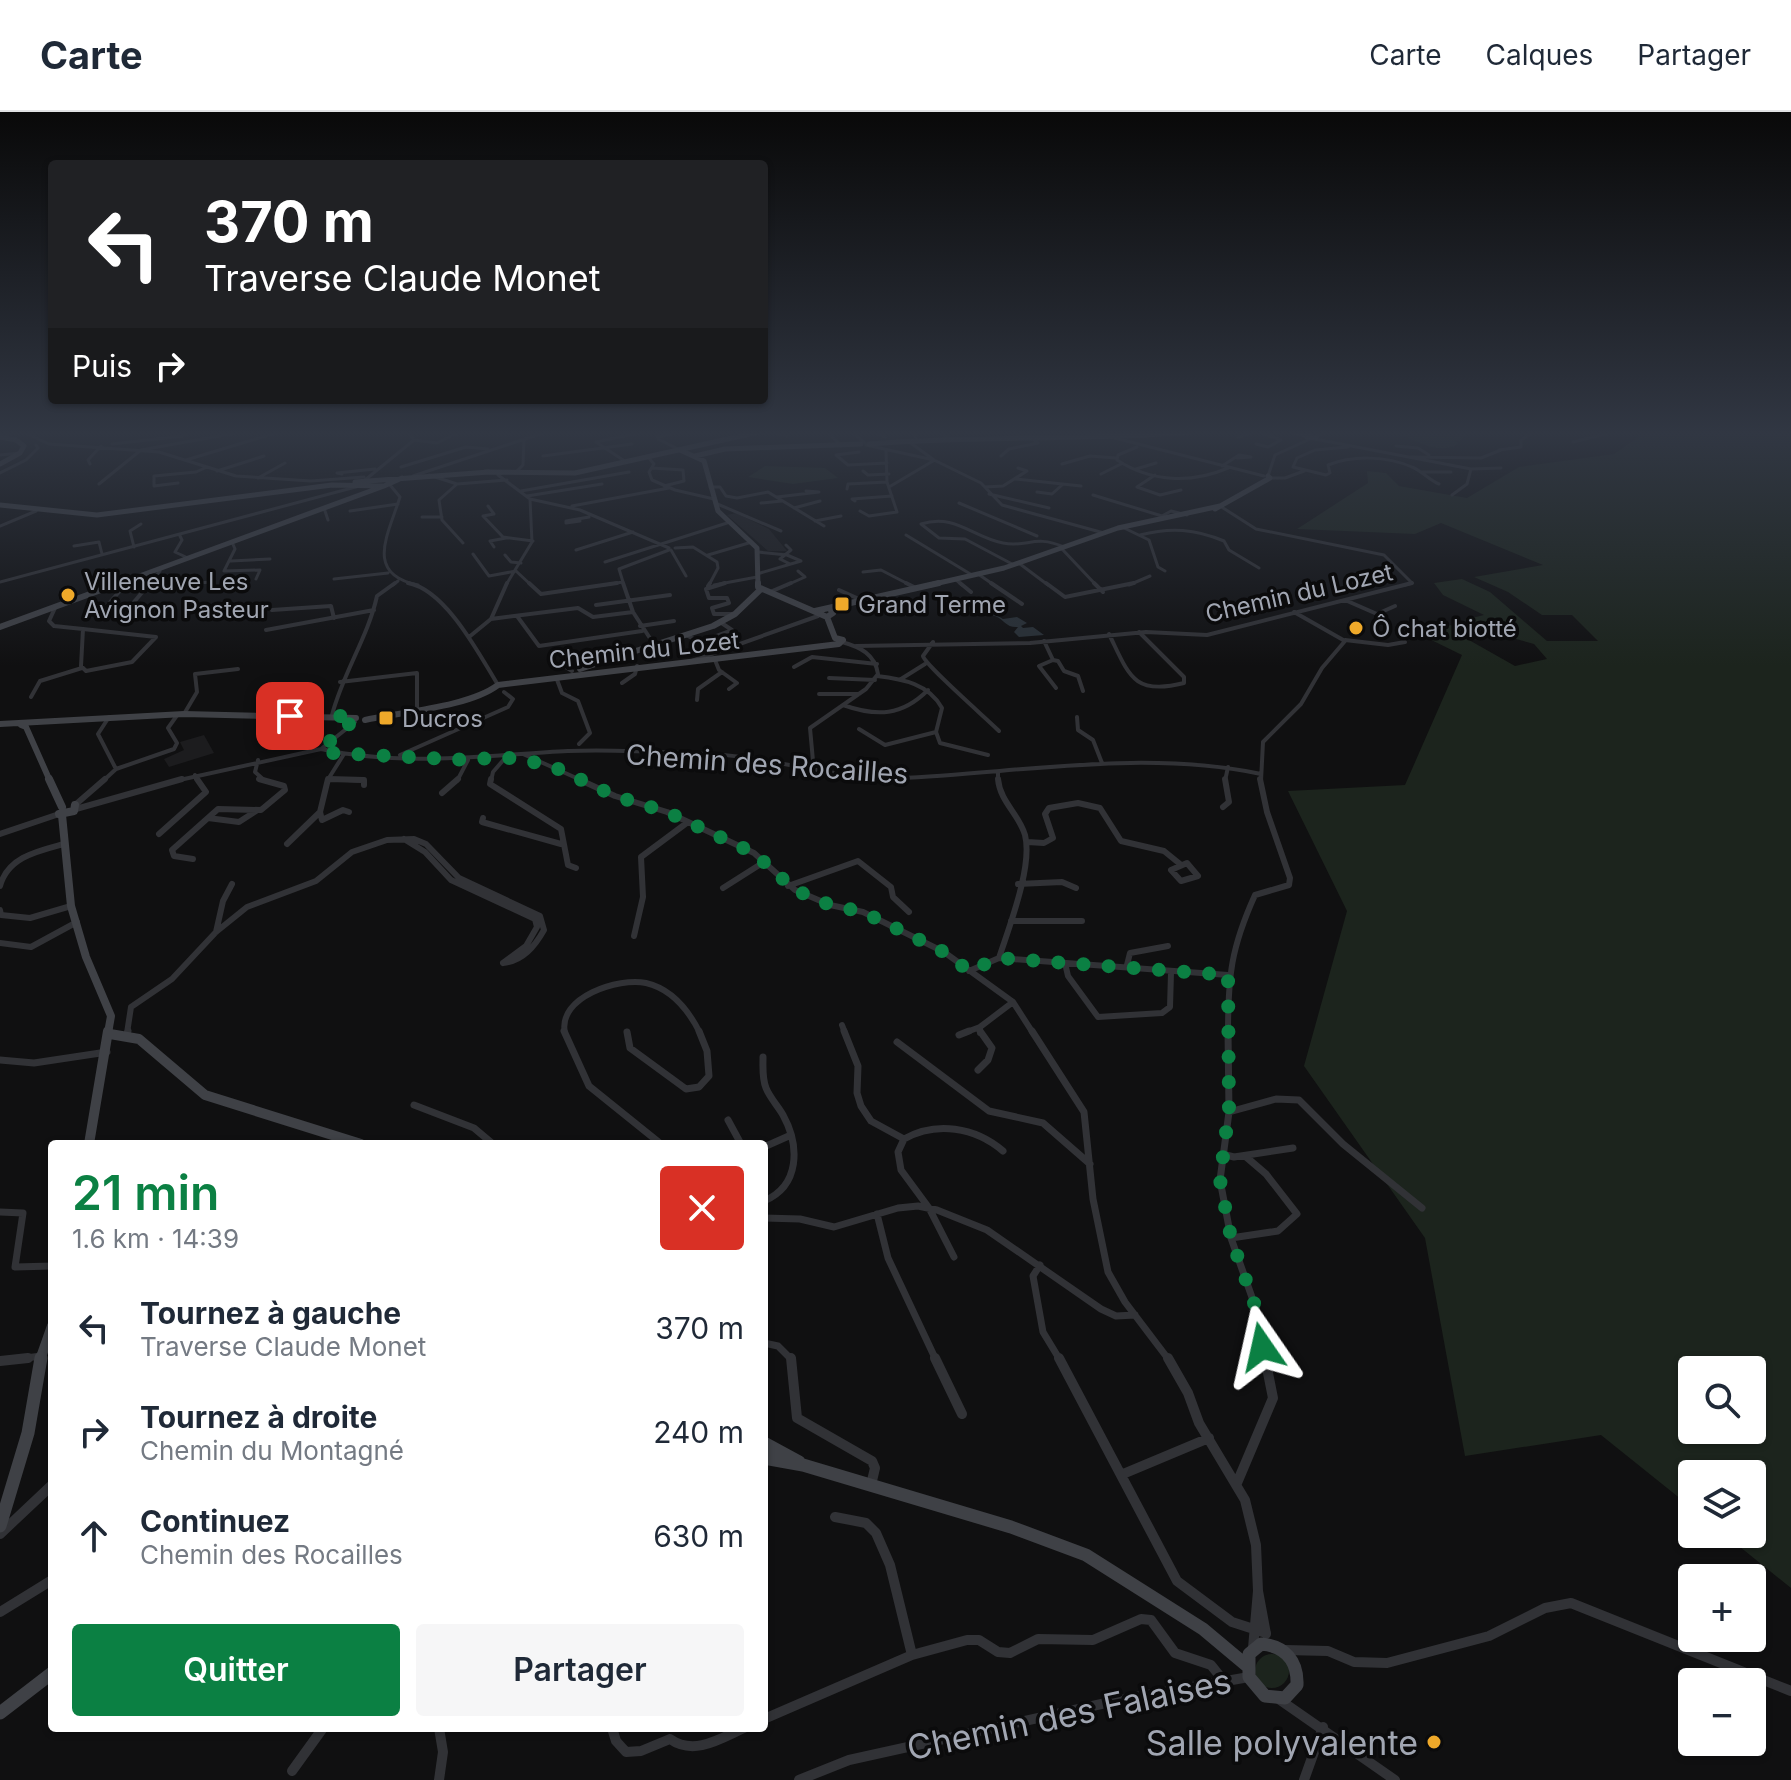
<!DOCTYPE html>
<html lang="fr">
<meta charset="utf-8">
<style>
body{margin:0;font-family:Inter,sans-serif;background:#f6f6f7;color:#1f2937;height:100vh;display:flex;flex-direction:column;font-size:30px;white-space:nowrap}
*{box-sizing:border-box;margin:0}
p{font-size:26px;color:#747a83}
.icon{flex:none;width:44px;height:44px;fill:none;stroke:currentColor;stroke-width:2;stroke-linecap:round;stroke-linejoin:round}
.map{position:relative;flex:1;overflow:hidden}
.side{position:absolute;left:48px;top:1028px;width:720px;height:592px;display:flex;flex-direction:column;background:#fff;border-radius:8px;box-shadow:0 2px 6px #0004}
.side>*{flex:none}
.top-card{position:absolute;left:48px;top:48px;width:720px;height:244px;border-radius:8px;box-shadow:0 2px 6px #0004;background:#202124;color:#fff;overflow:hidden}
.tools{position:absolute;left:1678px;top:1244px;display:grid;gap:16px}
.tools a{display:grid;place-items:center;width:88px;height:88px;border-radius:8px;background:#fff;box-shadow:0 2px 6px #0004;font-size:40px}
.pin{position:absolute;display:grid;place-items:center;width:68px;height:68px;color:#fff;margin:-34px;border-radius:16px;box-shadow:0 4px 12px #0006}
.me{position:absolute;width:88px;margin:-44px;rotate:349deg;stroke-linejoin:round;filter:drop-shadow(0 0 6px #0008)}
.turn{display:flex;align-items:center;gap:28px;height:168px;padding:0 24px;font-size:36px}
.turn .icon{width:104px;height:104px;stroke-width:2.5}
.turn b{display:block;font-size:56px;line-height:68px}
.then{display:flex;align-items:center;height:76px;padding:0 24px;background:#0003;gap:16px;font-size:30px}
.round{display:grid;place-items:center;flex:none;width:84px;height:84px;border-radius:8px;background:#f6f6f7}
.summary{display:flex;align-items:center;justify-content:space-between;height:136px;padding:0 24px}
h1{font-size:48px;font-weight:600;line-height:60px;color:#0b8043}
.button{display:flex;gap:16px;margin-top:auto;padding:16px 24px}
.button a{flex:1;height:92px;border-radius:8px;background:#0b8043;color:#fff;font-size:32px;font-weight:600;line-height:92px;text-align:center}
.button a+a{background:#f6f6f7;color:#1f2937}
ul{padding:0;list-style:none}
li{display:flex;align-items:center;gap:24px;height:104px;padding:0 24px}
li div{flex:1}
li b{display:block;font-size:30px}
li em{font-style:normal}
header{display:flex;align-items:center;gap:48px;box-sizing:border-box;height:112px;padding:0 40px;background:#fff;border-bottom:2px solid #e0e1e3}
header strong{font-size:38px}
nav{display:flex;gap:44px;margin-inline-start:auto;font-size:28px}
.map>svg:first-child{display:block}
</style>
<header>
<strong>Carte</strong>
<nav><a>Carte</a><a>Calques</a><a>Partager</a></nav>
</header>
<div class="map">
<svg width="1791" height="1668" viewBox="0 0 1791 1668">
<rect width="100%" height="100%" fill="#101011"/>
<path fill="#1c1c1e" d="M736 401 769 417 787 439H768L727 403Z
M204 623 214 641 169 655 164 647 184 638 180 630Z"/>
<path fill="#1c241d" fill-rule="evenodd" d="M1396 320H1471L1459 329 1455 328 1458 332C1439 344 1414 328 1396 320Z
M1646 320H1791V1476L1724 1422H1752V1362H1692V1396L1601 1323 1465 1344 1425 1126 1304 954 1347 799 1288 679 1405 673 1462 543 1419 522 1455 512 1467 518 1469 528 1515 554 1547 547 1534 532 1484 518 1464 508 1484 503 1443 483 1434 471 1462 467 1490 480 1547 529H1598L1572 503H1542L1508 480 1474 465 1543 453 1441 411 1415 422 1297 417 1368 371 1367 359 1386 361 1399 374 1467 386 1519 355 1614 342ZM1692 1258H1752V1318H1692Z
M765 354 825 356 838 366 793 372 748 365Z
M1255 1559a17 17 0 1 1 34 0a17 17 0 1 1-34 0Z"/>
<path fill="#293036" d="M979 493 1003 507 1017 505 1027 511 1021 514 1023 516 1033 515 1044 523 1019 525 1014 520 1018 515C1006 516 1005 508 995 504 983 499 976 507 965 496Z"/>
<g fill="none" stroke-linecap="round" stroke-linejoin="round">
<path stroke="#313236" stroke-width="3" d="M398 320H402
M657 320 658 327 678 337
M773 320 787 324
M828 320 841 334
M852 320 865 331
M875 320 885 325
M912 320 917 328
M937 320 949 326
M0 322 25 321 49 332 159 340 236 364 311 369 364 365
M1107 324 1264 364
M657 325 679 320
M1238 325 1254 320
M1314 325 1328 320
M1315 327 1471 357
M414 328 437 331 459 320
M908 329 934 348 981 371 1002 393 1104 421
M1573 330 1605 322 1596 320
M112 332 183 324 186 320
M1256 332 1268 335 1281 328 1258 320
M866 333 934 348
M1396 334 1418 336 1429 343
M1137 335 1118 343 1117 348C1151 370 1191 372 1228 356
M1348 335 1315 338 1297 346 1293 355 1326 363 1330 361 1328 353C1353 343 1387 344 1412 355 1422 359 1429 368 1439 372
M1499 338 1521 335V328L1533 320
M859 340 836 343 848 353 887 351
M0 343 20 341
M543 344 632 332
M1001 344 1009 337 1038 331 1031 325
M648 345 654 352 649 360 652 368 675 378 714 387
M1411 345 1481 346 1501 338
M186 348 279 320
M626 350 596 330 643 320
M90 352 88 348 101 334
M1062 352 1090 344 1116 346
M1222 354 1239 343 1251 345 1237 346
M401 355 466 335 488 337
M652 356 683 358 684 369 664 374
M1136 357 1156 351
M217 359 264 344
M863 359 868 363 889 362
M504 360 498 363 530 387 532 430 506 473
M1422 360H1451
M0 361 26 348 38 336 36 333
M515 361 523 353 524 327
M342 362 337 361 375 357
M1101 362 1121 352
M429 363 457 372 439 388 442 408 463 431
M1155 363 1137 375 1160 383 1181 378
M413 364 546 320
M1268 364 1275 343 1310 327
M258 366 285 351
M1270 366H1285L1304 359
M1016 367 1081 374
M365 368 414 328 408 320
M178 371 154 374V364L196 360 207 355
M99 372 141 338 236 321
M457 372 507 368
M390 373 400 385C388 423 364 462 418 473
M710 375H720L726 384 737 386 768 380 824 414
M889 375 933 349
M985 375 1003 374 1027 359 1018 356
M847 377 848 372 887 370
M521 379 629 360
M1037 380 1052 382 1062 373
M989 382 1049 396
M1093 383 1162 404
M1452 383 1467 372 1471 357 1501 356
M527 384 602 372
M777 385 819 380 806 379
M530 387 580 398 669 436
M855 389 852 387 892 384
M715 391 781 419
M761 391 782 389
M959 391 1037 424
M488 394 494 402 483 404 503 425 533 429
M572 394 669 376
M1220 394 1256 417 1384 443 1412 471 1405 473
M324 396 328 408
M794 396 820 389
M350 399 398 392
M860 399 869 404 897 400 887 370 886 339
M1162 404 1171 399 1187 403
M422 405H442
M578 407 580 409 566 411V409L589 405
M815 409 841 404
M0 414 36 399
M1122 415 1149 428 1158 455 1165 459
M906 423 972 463
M1140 423C1171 415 1195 417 1224 429L1229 438 1259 456
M180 424 182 428 175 440 188 446
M232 430 235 437 224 459 260 458 256 467
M786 433 791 438 780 447 790 452
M74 434 99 430 102 442
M134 435 130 419 141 412
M494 435 490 429 506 426
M675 436 693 435 717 450 718 456 709 473
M1062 437 1096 473
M576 438 633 420
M671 438 686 464
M473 442 489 464 516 459 531 473
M505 443 511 450 521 451
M708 443 752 430
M231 449 270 447
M605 450 727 411
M1020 452 1048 473
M1014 453 965 427 939 426 921 412C955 401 972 425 1003 431 1028 436 1034 422 1064 435
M863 460 881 458 910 473
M757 462 801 449 787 443 758 440
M978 462 994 473
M334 467 388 461
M955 467 962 473
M0 470 363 373
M122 470 125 473
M148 473 160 459 157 458
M166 473 212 470
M393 473 398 469
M604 473 623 470 619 457 669 438
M714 473 757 465
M787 473 805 465 798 459
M1129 473 1150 464"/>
<path stroke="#313236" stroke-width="4" d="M408 471C446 478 479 542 498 573
M529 471 541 482 617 471
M623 471 633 500 655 534
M725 471 706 477 709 486H727L729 491 712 496 714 502H735
M906 471 914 475
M960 471 971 480
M991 471 1022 492
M1046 471 1065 485 1134 471
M1094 471 1103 480
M147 474 198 471
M708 474 710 471
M839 478 859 487
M770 480 791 471
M1345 488 1377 502 1395 494
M134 490 150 471
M596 493 670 483
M55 496 49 509 54 514 83 517
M105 496 125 473 123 471
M272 498 331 494 334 506
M517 504 539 534 642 519
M491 507 578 496 593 505 633 500
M640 514 674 509
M83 517 156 525 132 550 86 559 81 554Z
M266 518 374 498
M1109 522C1129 563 1133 584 1184 571V565L1139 520
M688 524 700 530 732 518 720 510
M469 525 491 507 507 471
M1345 528 1388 533 1405 530
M1044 529 1053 548 1039 554 1056 576
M933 530 923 544C925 553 987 607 999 619
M856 534 1030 531 1146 520 1207 523 1412 471
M715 548 719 558 737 571 729 577
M1053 548 1058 549 1064 559 1078 564 1083 579
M689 550 818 504
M561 552 572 559
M794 555 812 545 877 552
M877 564C903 567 929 572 942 596L936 620 940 631 988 643
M556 565 562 581 578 589 590 621 579 632
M829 566 875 568
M901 567 925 552
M340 570 417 561V599
M622 571 635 562 637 554
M819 582H859
M31 585 40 569 82 556
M697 588 698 577 722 560
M843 593C877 605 902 604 928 578
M184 602 197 580 195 562 238 557
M332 603C343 561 368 525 377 484L395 471
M109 605 98 622 116 657
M1077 605 1078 618 1093 628 1102 651
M859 617 885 633 936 620
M321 637 355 610
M523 642 583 669
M400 643 508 595 513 587 504 580
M258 648 255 660 265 669
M807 657 813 649 810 616 866 577 878 562C875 542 860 535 842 530
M998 660V669
M195 663 199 669
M329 667 364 669
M103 669 116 657 174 637 177 631 168 616 178 602
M175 669 321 637C403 655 486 643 568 639 614 637 661 640 707 642 771 644 835 668 899 666 1019 661 1142 637 1261 662
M327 669 344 642
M457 669 468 648
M491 669 493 660 506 645
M1225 669 1228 655
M1261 669 1263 630 1301 592 1322 556 1345 529 1294 500"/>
<path stroke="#313236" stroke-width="6" d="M329 667 364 668V673
M491 667 490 672 561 717 568 753 576 756
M578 667 615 684 667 700 754 741 795 778 830 793 863 800 944 840 1013 890 1033 921
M998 667C1000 690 1019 702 1025 723 1033 754 1009 815 999 846
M442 681 458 667
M75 693 105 667
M1223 695 1229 690 1225 667
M76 697 182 667
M320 700 322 708 343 698 349 700
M208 706 239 710 256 699
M483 706 482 710 561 732
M0 722 59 702
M159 722 206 680 197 667
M404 727 425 740 451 768 535 807 537 815 526 834 503 851
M1027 730 1044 731 1053 726 1045 702 1049 696 1078 691 1100 696 1121 729 1164 739 1180 752
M287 732 320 700 328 667
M193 747 174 744 172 738 218 697 261 698 285 678 284 674 259 667
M1187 751 1198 764 1181 769 1171 758Z
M1018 772 1062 770 1076 776
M0 774C8 745 38 739 64 732
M788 774 858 749 891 775 893 785 909 800
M723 776 764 750
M0 798 1 803 30 806 71 794
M1011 809H1082
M216 820 223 789 232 772
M634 824 643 785 641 745 688 710
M0 831 31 835 77 810
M1065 851 1068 864 1098 905 1162 901 1170 895 1171 861
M1127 853 1130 841 1168 834
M969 859 999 846 1228 863
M842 913 845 921
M127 921 131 895 172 867 216 820 247 795 316 769 352 740 387 728 414 727 426 732 459 766 540 804 544 818C535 834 523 849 503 851
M565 921C557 885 619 865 646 871 672 877 689 899 700 921
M964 921 980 915
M980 921V915L1013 890
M1228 921C1228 864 1231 836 1255 783L1289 773 1290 766 1267 700 1260 667"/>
<path stroke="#313236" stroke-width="7" d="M564 919 589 974 661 1032
M844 919 858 954 857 981 861 994 871 1009 904 1027 898 1040 901 1058 929 1096 954 1145
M1032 919 1084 1000 1093 1087 1108 1160 1125 1190 1169 1248
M1228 919 1229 1000 1220 1068 1231 1126 1254 1191 1265 1248
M627 920 630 936 686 977 699 975 709 964 707 939 699 919
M127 923 128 919
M959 923 969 919
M897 930 989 999 1043 1011 1090 1052
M763 945C763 956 762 966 766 976 770 986 778 994 783 1003 800 1034 800 1074 764 1089
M0 948 34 951 107 940
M978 958 988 948 992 936 980 919
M414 993 474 1016 493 1032
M1229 1000 1276 987 1299 988 1343 1032 1422 1096
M728 1008 741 1032
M904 1027C936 1009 975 1015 1003 1039
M764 1035 791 1023
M1226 1043 1234 1045 1293 1036
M0 1100 23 1101 15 1155 52 1154
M877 1102 888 1146 936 1248
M764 1106 800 1107 834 1115 898 1096 918 1094 937 1098 987 1118 1101 1197 1116 1204 1135 1203
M1231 1126 1278 1119 1297 1102 1266 1062 1245 1044
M1040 1153 1033 1164 1043 1220 1060 1248
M764 1231 778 1234 792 1248
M11 1248 41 1244"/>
<path stroke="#313236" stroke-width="10" d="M791 1246 797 1306 872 1349 875 1356 871 1373
M935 1246 962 1302
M1059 1246 1177 1469 1232 1510 1266 1521
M1168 1246 1188 1281 1199 1311 1245 1388 1256 1433 1258 1479
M0 1249 28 1246
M1123 1362 1209 1326
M1237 1371 1273 1286 1265 1246
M835 1405 866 1411 876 1421 890 1453 912 1543
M0 1422 52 1373
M0 1500 52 1468
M1253 1536 1258 1479 1266 1522
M1285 1538 1328 1539 1354 1550 1387 1551 1489 1524 1545 1496 1571 1491 1791 1579
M1280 1588 1395 1668
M764 1607 912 1543 967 1528H979L998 1540 1010 1541 1038 1527 1093 1528 1141 1507 1151 1508 1175 1541 1211 1553 1223 1568
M439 1616 443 1640 439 1668
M612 1616 616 1629 626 1640 641 1639 670 1627
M670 1627C694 1644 720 1627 744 1616
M292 1659 323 1616
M799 1668 849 1648 1124 1587 1249 1565
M1304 1668 1323 1615"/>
<path stroke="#3f4146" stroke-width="5" d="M1294 320 1316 326 1307 325
M0 325 16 328 24 334 20 341 0 352
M869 332C977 323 1084 329 1192 320
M680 338 704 349 718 399 757 436 758 473
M695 344 725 337 861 332
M485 360 575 361 759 320
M355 370 489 360
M0 393 97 403 332 373 384 374 402 366
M1215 397 1270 366 1268 364
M115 473 384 374
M930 473 1004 456 1118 416 1220 394"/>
<path stroke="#3f4146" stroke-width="6" d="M758 471V475L827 505
M815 499 939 471
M0 515 120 471
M580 557 713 514 735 502 761 477
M365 608C401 600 469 595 498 573L839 532 843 528 835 526 827 505 833 501 830 497
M0 612 184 602 356 606
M21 613 26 615 50 669"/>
<path stroke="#3f4146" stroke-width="8" d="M49 667 62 695
M59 702 74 699 75 693
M62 703 71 794 86 845 111 904 108 921"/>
<path stroke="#3f4146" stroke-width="10" d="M110 922 139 927 205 983 361 1032
M89 1032 108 919
M40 1248 52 1214"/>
<path stroke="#3f4146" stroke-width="13" d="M764 1331 799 1350
M764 1346 803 1353 1011 1415 1086 1443 1203 1517 1246 1553
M0 1414 28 1321 41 1246
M1261 1532C1285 1534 1298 1549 1297 1573L1285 1586 1265 1584 1249 1565V1542Z
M0 1601 52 1561"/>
</g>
<linearGradient id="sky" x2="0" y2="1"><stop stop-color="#090909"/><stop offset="0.58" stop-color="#313743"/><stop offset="1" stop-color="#313743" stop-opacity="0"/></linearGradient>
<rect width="1791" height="554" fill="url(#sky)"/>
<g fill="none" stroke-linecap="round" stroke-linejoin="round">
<path stroke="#0b8043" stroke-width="14" stroke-dasharray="0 25.2" d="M290 604 332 603 356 606 321 637 332 641 468 648 503 645 550 653 615 684 667 700 754 741 795 778 830 793 863 800 944 840 969 859 999 846 1228 863 1229 997 1220 1068 1231 1126 1254 1191 1262 1235"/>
</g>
<g fill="#efa92a" stroke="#0b0b0c" stroke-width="3">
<circle cx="68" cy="483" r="8"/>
<rect x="834" y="484" width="16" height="16" rx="4"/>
<circle cx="1356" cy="516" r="8"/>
<rect x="378" y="598" width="16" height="16" rx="4"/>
<circle cx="1434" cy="1630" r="8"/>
</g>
<g text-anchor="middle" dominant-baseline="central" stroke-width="7" stroke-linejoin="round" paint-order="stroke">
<g font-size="24" fill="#a1a6b2" stroke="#0b0b0c" text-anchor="start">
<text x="84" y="469">Villeneuve Les<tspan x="84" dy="28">Avignon Pasteur</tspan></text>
<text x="858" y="492">Grand Terme</text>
<text x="1372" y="516">Ô chat biotté</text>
<text x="402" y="606">Ducros</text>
</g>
<g font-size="24" fill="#a1a6b2" stroke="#0b0b0c">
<text transform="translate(1299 481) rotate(-13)">Chemin du Lozet</text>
<text transform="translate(644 538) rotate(-6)">Chemin du Lozet</text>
</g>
<g font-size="28" fill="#a1a6b2" stroke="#0b0b0c">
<text transform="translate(767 652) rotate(4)">Chemin des Rocailles</text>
</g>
<g font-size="34" fill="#a1a6b2" stroke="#0b0b0c">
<text transform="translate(1069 1602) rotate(-12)">Chemin des Falaises</text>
</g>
<g font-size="34" fill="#a1a6b2" stroke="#0b0b0c" text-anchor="end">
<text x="1418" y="1630">Salle polyvalente</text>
</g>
</g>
</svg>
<div class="tools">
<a><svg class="icon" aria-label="search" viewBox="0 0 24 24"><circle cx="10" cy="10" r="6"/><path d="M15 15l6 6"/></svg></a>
<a><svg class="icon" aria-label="layers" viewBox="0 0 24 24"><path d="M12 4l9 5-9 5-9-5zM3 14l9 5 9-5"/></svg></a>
<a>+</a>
<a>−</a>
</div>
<div class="pin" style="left:290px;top:604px;background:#d93025"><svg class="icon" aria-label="arrive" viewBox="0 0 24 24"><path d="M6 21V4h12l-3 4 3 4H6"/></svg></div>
<svg class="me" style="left:1262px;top:1235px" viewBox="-20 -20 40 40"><path d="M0-17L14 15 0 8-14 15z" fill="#0b8043" stroke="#fff" stroke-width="4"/></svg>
<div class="top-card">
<div class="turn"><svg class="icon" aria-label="left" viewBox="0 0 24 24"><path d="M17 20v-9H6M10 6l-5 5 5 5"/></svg><div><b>370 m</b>Traverse Claude Monet</div></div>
<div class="then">Puis<svg class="icon" aria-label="right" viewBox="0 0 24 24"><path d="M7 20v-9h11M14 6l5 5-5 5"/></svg></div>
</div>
<section class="side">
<div class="summary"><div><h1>21 min</h1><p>1.6 km · 14:39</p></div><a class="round" style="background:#d93025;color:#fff"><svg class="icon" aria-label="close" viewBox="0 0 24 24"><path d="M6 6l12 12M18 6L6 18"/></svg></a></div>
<ul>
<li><svg class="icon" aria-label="left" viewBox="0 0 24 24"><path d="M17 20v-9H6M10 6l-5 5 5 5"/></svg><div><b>Tournez à gauche</b><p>Traverse Claude Monet</p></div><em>370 m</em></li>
<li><svg class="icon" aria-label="right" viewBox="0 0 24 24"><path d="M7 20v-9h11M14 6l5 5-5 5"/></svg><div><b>Tournez à droite</b><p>Chemin du Montagné</p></div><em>240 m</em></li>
<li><svg class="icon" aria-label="ahead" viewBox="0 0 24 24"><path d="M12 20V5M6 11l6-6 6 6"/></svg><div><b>Continuez</b><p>Chemin des Rocailles</p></div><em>630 m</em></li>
</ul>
<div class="button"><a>Quitter</a><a>Partager</a></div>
</section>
</div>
